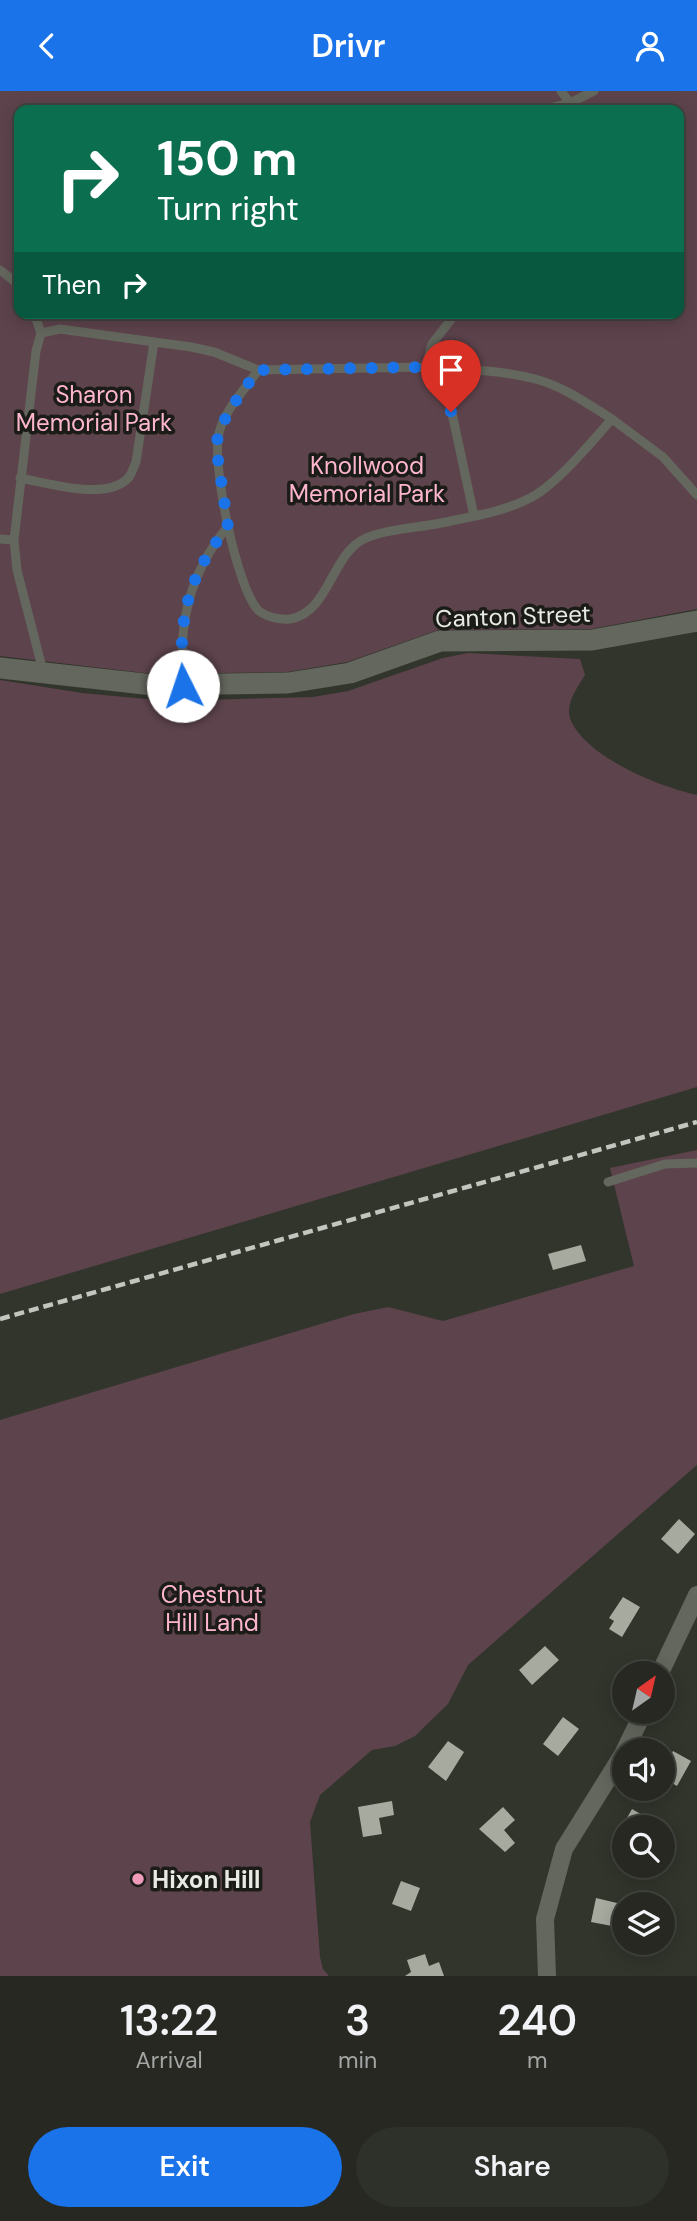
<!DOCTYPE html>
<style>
body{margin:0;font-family:"DM Sans",sans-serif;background:#2e302a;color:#f1f3f6;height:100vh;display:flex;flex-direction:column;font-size:26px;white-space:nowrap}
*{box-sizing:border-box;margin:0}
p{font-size:23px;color:#a4a6a5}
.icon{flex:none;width:38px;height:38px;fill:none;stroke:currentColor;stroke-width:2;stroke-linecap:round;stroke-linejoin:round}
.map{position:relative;height:1885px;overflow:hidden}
.details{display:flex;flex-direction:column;background:#262821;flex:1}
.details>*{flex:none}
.hud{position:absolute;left:14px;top:14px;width:670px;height:214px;border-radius:14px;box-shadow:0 4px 18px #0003,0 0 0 2px #42443f;background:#0b6e4f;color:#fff;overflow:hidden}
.needle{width:46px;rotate:34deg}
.buttons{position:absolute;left:612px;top:1570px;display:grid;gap:14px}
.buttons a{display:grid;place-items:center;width:63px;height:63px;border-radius:50%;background:#262821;box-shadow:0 4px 18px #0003,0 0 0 2px #42443f;font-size:35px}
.pin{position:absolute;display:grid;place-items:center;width:60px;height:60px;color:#fff;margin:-72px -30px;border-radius:50% 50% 50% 0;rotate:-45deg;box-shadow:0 0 7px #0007}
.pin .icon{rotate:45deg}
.me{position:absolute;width:77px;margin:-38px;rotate:356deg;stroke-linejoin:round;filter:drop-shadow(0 0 5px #0008)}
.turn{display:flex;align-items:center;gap:24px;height:147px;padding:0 28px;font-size:32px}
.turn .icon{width:91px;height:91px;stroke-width:2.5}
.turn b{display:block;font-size:49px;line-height:60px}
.then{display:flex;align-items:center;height:66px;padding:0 28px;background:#0003;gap:14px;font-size:26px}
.eta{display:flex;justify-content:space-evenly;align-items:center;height:119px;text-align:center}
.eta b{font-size:42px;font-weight:600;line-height:49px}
.button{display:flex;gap:14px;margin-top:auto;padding:14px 28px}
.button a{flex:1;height:80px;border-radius:42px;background:#1a73e8;color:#fff;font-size:28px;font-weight:600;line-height:80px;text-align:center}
.button a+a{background:#2e302a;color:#f1f3f6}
header{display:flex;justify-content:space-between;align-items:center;height:91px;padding:0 28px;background:#1a73e8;color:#fff;font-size:32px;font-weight:600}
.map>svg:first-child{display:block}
</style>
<header><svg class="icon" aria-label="back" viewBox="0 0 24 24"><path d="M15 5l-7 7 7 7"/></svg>Drivr<svg class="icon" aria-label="person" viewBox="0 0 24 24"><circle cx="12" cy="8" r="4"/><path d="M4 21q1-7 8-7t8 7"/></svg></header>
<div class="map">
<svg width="697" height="1885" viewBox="0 0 697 1885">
<rect width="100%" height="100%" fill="#32352c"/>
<path fill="#5d434c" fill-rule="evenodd" d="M0 0H697V518L591 538 438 539 347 571 287 581 153 583 0 565ZM19 19H679V222H19Z
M468 562 580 568 585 584C577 597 564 614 571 630 588 667 660 696 697 704V996L0 1203V589L82 602 167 610 313 606 348 600 443 567Z
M697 1059V1374L468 1574 448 1613 415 1645 395 1655 372 1659 320 1704 310 1731 320 1866 323 1878 329 1885H0V1329L354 1223 388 1216 443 1230 634 1175 610 1077Z"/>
<path fill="#a7aa9f" d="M581 1154 586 1170 553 1179 548 1163Z
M679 1428 695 1443 678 1463 661 1448Z
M623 1506 640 1516 622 1546 609 1538 614 1530 609 1527Z
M545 1555 559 1569 532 1594 519 1579Z
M563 1626 579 1638 558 1665 543 1653Z
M448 1650 464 1661 446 1690 428 1676Z
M673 1660 691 1670 677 1695 663 1687V1677Z
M392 1710 394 1724 379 1727 382 1743 363 1746 358 1716Z
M503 1716 515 1729 504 1739 515 1752 505 1761 479 1738Z
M632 1718 663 1736H622Z
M401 1790 420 1797 411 1820 392 1813Z
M596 1807 617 1812 612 1835 591 1831Z
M425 1863 429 1875 439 1871 444 1885H405L411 1881 407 1869Z"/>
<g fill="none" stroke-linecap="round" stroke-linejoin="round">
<path stroke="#64675d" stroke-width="9" d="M561 0 570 12 594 0
M541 19 570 12 571 19
M0 179 19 194
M41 242 60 238 191 256 214 261 258 279 426 276 432 253 456 222
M258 279C245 299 225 318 219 342 211 371 237 500 259 520 267 526 280 529 290 528 329 522 331 464 364 448 386 438 417 437 441 432 469 426 503 421 528 408 556 395 591 351 612 328 588 313 563 295 535 288 500 279 463 278 426 276L446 294 474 425
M612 328 663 366 697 404
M20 387C48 392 108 411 129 386 132 382 134 375 136 371L154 251
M0 448 14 449 36 260 41 242 34 222
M14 449 17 479 43 580
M183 593C178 533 189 483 228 435
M608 1091 665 1073 697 1072"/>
<path stroke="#64675d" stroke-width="18" d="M660 1582 697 1504
M625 1659 644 1620
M547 1885 545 1828 564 1758 625 1660"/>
<path stroke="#64675d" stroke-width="21" d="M0 577 153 594 288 592 350 582 440 550 592 549 697 530"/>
<path stroke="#c3c5bf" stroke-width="4.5" stroke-dasharray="10 5" stroke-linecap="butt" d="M0 1228 697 1031"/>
</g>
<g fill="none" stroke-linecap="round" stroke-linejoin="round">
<path stroke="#1a73e8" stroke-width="12" stroke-dasharray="0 21.6" d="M183 595C178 531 186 486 228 436L216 355C221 325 241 304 258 279L426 276 446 294 451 321"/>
</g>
<circle fill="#ef9ab8" stroke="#1b1c18" stroke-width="2.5" cx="138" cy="1788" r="7"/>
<g text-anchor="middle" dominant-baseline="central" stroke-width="7" stroke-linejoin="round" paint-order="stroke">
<g font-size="24" fill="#feb6ce" stroke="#1b1c18">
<text x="94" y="303">Sharon<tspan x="94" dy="28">Memorial Park</tspan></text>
<text x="367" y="374">Knollwood<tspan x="367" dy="28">Memorial Park</tspan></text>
<text x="212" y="1503">Chestnut<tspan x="212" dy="28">Hill Land</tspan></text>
</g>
<g font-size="24" fill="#e8eae4" stroke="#1b1c18">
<text transform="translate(513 525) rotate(-2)">Canton Street</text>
</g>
<g font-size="24" font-weight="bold" fill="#e8eae4" stroke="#1b1c18" text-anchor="start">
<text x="152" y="1788">Hixon Hill</text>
</g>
</g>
</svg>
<div class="buttons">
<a><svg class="needle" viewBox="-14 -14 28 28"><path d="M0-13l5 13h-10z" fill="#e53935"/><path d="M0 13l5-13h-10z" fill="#a4a6a5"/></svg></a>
<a><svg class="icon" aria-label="sound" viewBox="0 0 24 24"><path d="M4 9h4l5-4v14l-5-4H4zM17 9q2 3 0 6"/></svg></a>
<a><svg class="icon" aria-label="search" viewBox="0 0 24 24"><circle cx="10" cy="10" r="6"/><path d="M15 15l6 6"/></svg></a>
<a><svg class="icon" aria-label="layers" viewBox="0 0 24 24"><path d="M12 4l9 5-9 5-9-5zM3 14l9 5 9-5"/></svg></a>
</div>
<div class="pin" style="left:451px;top:321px;background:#d93025"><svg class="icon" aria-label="arrive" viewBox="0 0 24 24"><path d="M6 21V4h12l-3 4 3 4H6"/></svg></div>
<svg class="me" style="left:183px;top:595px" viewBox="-20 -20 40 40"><circle r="19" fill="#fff"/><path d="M0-13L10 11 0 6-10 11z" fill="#1a73e8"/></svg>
<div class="hud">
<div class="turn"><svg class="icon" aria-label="right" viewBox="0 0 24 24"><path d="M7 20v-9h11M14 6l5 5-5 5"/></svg><div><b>150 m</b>Turn right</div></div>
<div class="then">Then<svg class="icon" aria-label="right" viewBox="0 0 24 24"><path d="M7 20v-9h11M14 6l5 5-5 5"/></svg></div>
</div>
</div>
<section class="details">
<div class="eta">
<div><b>13:22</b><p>Arrival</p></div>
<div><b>3</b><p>min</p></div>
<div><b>240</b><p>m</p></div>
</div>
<div class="button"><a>Exit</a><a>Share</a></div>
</section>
